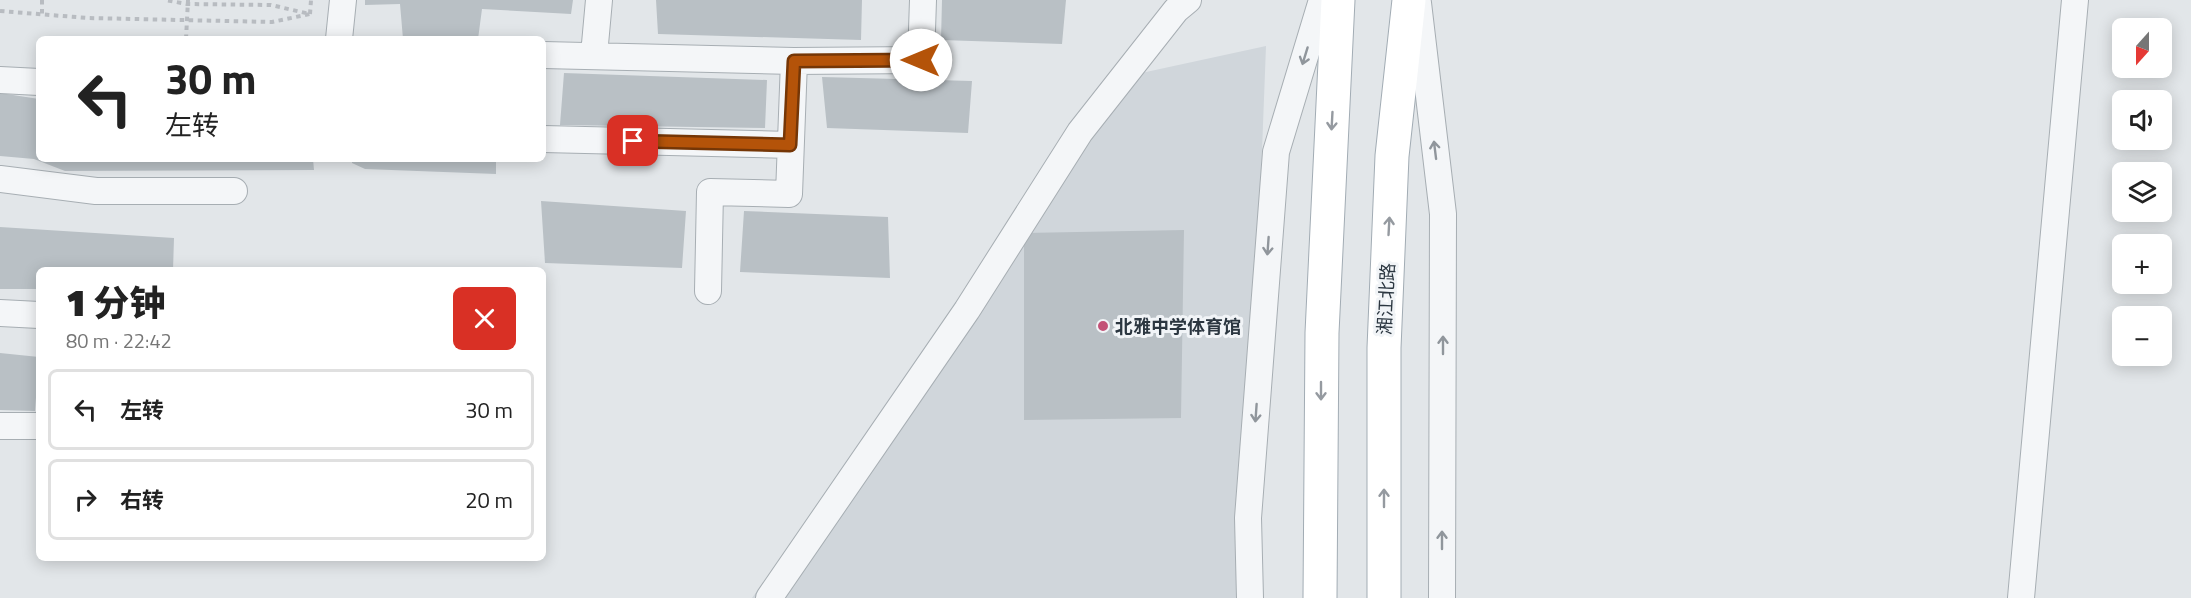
<!DOCTYPE html>
<html lang="zh">
<meta charset="utf-8">
<style>
body{margin:0;font-family:"Titillium Web","Noto Sans SC",sans-serif;background:#f2f2f2;color:#222;height:100vh;display:flex;flex-direction:column;font-size:22px;white-space:nowrap}
*{box-sizing:border-box;margin:0}
p{font-size:20px;color:#767676}
.icon{flex:none;width:33px;height:33px;fill:none;stroke:currentColor;stroke-width:2;stroke-linecap:round;stroke-linejoin:round}
.map{position:relative;flex:1;overflow:hidden}
.details{position:absolute;left:36px;top:267px;width:510px;height:294px;display:flex;flex-direction:column;background:#fff;border-radius:9px;box-shadow:0 3px 15px #0003}
.details>*{flex:none}
.hud{position:absolute;left:36px;top:36px;width:510px;height:126px;border-radius:9px;box-shadow:0 3px 15px #0003;background:#fff;color:#222;overflow:hidden}
.needle{width:39px;rotate:201deg}
.tools{position:absolute;left:2112px;top:18px;display:grid;gap:12px}
.tools a{display:grid;place-items:center;width:60px;height:60px;border-radius:9px;background:#fff;box-shadow:0 3px 15px #0003;font-size:30px}
.pin{position:absolute;display:grid;place-items:center;width:51px;height:51px;color:#fff;margin:-26px;border-radius:12px;box-shadow:0 3px 9px #0006}
.me{position:absolute;width:66px;margin:-33px;rotate:270deg;stroke-linejoin:round;filter:drop-shadow(0 0 4px #0008)}
.turn{display:flex;align-items:center;gap:21px;height:126px;padding:0 30px;font-size:27px}
.turn .icon{width:78px;height:78px;stroke-width:2.5}
.turn b{display:block;font-size:42px;line-height:51px}
.round{display:grid;place-items:center;flex:none;width:63px;height:63px;border-radius:9px;background:#f2f2f2}
.summary{display:flex;align-items:center;justify-content:space-between;height:102px;padding:0 30px}
h1{font-size:36px;font-weight:800;line-height:45px}
ul{padding:0;list-style:none}
li{display:flex;align-items:center;gap:18px;height:81px;margin:0 12px 9px;padding:0 18px;border:3px solid #e0e0e0;border-radius:9px}
li div{flex:1}
li b{display:block;font-size:22px}
li em{font-style:normal}
.map>svg:first-child{display:block}
</style>
<div class="map">
<svg width="2191" height="598" viewBox="0 0 2191 598">
<rect width="100%" height="100%" fill="#e2e6e9"/>
<path fill="#d0d6db" d="M1266 46 1245 598H752L1024 233 1123 77Z"/>
<path fill="#b9c0c5" d="M365 0H573L571 14 482 9 478 39H403L400 4 365 5Z
M656 0H862L861 40 658 34Z
M942 0H1066L1062 44 941 40Z
M564 73 767 80 765 128 560 125Z
M822 77 972 81 968 133 827 128Z
M0 93 39 99V159H313L314 170 65 171 34 159 0 156Z
M352 159H496V174L365 169 352 163Z
M541 201 686 211 682 268 545 263Z
M744 211 888 217 890 278 740 272Z
M0 227 174 238 173 270H39V289H0Z
M1184 230 1181 418 1024 420V233Z
M0 353 39 357 35 411 0 410Z"/>
<g fill="none" stroke-linecap="round" stroke-linejoin="round">
<g stroke="#a7aeb3" stroke-width="28">
<path id="minor" d="M1418 3 1443 214 1442 598
M339 39 343 0
M543 55 794 61 921 60 923 0
M594 55 599 0
M0 80 39 82
M543 139 790 145
M0 179 96 191H234
M708 291 710 192 789 194 794 61
M0 313 39 315
M0 426H39
M769 598 967 310 1080 132 1176 10 1188 0
M1250 598 1248 518 1276 152 1322 0
M2021 598 2075 0"/>
</g>
<g stroke="#a2acb4" stroke-width="35">
<path id="primary" d="M1320 598 1322 333 1338 0
M1384 598V348L1392 156 1409 0"/>
</g>
<path stroke="#b8bcc1" stroke-width="4" stroke-dasharray="4.5 4.5" stroke-linecap="butt" d="M42 0V14
M0 11 88 18 272 22 310 14 271 5 187 4 165 0
M310 14 311 0
M186 39 188 0"/>
<use href="#minor" stroke="#f4f6f8" stroke-width="26"/>
<use href="#primary" stroke="#fff" stroke-width="33"/>
</g>
<defs><path id="oneway-shaft" d="M-6 0H5M1.5-3L5.5 0L1.5 3" fill="none" stroke-width="1.6" stroke-linecap="round" stroke-linejoin="round" transform="scale(1.5)"/></defs>
<g stroke="#90969c">
<use href="#oneway-shaft" transform="translate(1305 56) rotate(107)"/>
<use href="#oneway-shaft" transform="translate(1435 150) rotate(-97)"/>
<use href="#oneway-shaft" transform="translate(1268 246) rotate(94)"/>
<use href="#oneway-shaft" transform="translate(1443 345) rotate(-90)"/>
<use href="#oneway-shaft" transform="translate(1256 413) rotate(94)"/>
<use href="#oneway-shaft" transform="translate(1442 540) rotate(-90)"/>
</g>
<g stroke="#959aa0">
<use href="#oneway-shaft" transform="translate(1332 121) rotate(93)"/>
<use href="#oneway-shaft" transform="translate(1389 226) rotate(-87)"/>
<use href="#oneway-shaft" transform="translate(1321 391) rotate(90)"/>
<use href="#oneway-shaft" transform="translate(1384 498) rotate(-90)"/>
</g>
<g fill="none" stroke-linecap="round" stroke-linejoin="round">
<g stroke="#753606" stroke-width="15">
<path id="route" d="M633 141 790 145 794 61 921 60"/>
</g>
<use href="#route" stroke="#b45309" stroke-width="10"/>
</g>
<circle fill="#c35277" stroke="#f1f4f7" stroke-width="2" cx="1103" cy="326" r="6"/>
<g text-anchor="middle" dominant-baseline="central" stroke-width="6" stroke-linejoin="round" paint-order="stroke">
<g font-size="18" fill="#2b3640" stroke="#f1f4f7">
<text transform="translate(1386 299) rotate(-87)">湘江北路</text>
</g>
<g font-size="18" font-weight="bold" fill="#2b3640" stroke="#f1f4f7" text-anchor="start">
<text x="1115" y="326">北雅中学体育馆</text>
</g>
</g>
</svg>
<div class="tools">
<a><svg class="needle" viewBox="-14 -14 28 28"><path d="M0-13l5 13h-10z" fill="#e53935"/><path d="M0 13l5-13h-10z" fill="#767676"/></svg></a>
<a><svg class="icon" aria-label="sound" viewBox="0 0 24 24"><path d="M4 9h4l5-4v14l-5-4H4zM17 9q2 3 0 6"/></svg></a>
<a><svg class="icon" aria-label="layers" viewBox="0 0 24 24"><path d="M12 4l9 5-9 5-9-5zM3 14l9 5 9-5"/></svg></a>
<a>+</a>
<a>−</a>
</div>
<div class="pin" style="left:633px;top:141px;background:#d93025"><svg class="icon" aria-label="arrive" viewBox="0 0 24 24"><path d="M6 21V4h12l-3 4 3 4H6"/></svg></div>
<svg class="me" style="left:921px;top:60px" viewBox="-20 -20 40 40"><circle r="19" fill="#fff"/><path d="M0-13L10 11 0 6-10 11z" fill="#b45309"/></svg>
<div class="hud">
<div class="turn"><svg class="icon" aria-label="left" viewBox="0 0 24 24"><path d="M17 20v-9H6M10 6l-5 5 5 5"/></svg><div><b>30 m</b>左转</div></div>
</div>
<section class="details">
<div class="summary"><div><h1>1 分钟</h1><p>80 m · 22:42</p></div><a class="round" style="background:#d93025;color:#fff"><svg class="icon" aria-label="close" viewBox="0 0 24 24"><path d="M6 6l12 12M18 6L6 18"/></svg></a></div>
<ul>
<li><svg class="icon" aria-label="left" viewBox="0 0 24 24"><path d="M17 20v-9H6M10 6l-5 5 5 5"/></svg><div><b>左转</b></div><em>30 m</em></li>
<li><svg class="icon" aria-label="right" viewBox="0 0 24 24"><path d="M7 20v-9h11M14 6l5 5-5 5"/></svg><div><b>右转</b></div><em>20 m</em></li>
</ul>
</section>
</div>
